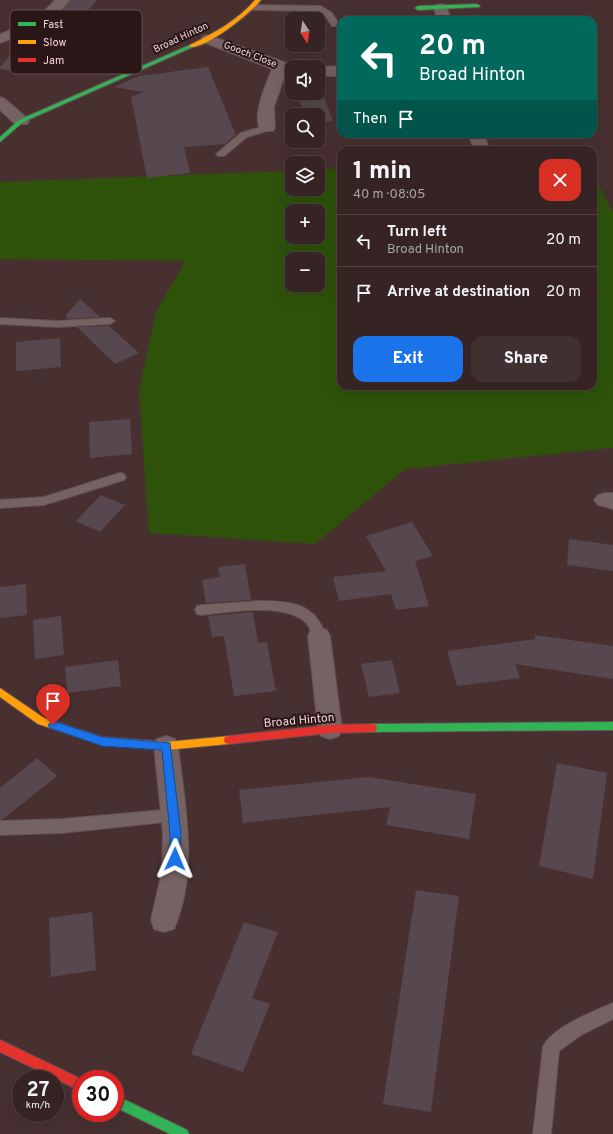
<!DOCTYPE html>
<meta charset="utf-8">
<style>
body{margin:0;font-family:Overpass,sans-serif;background:#413032;color:#f1f3f6;height:100vh;display:flex;flex-direction:column;font-size:15px;white-space:nowrap}
*{box-sizing:border-box;margin:0}
p{font-size:13px;color:#aaa4a7}
.icon{flex:none;width:22px;height:22px;fill:none;stroke:currentColor;stroke-width:2;stroke-linecap:round;stroke-linejoin:round}
.map{position:relative;flex:1;overflow:hidden}
.drawer{position:absolute;left:337px;top:146px;width:260px;height:244px;display:flex;flex-direction:column;background:#362425;border-radius:12px;box-shadow:0 4px 16px #0002,0 0 0 1px #504142}
.drawer>*{flex:none}
.hud{position:absolute;left:337px;top:16px;width:260px;height:122px;border-radius:12px;box-shadow:0 4px 16px #0002,0 0 0 1px #504142;background:#00695c;color:#fff;overflow:hidden}
.needle{width:26px;rotate:168deg}
.tools{position:absolute;left:285px;top:12px;display:grid;gap:8px}
.tools a{display:grid;place-items:center;width:40px;height:40px;border-radius:8px;background:#362425;box-shadow:0 4px 16px #0002,0 0 0 1px #504142;font-size:20px}
.speed{position:absolute;left:12px;top:1070px;display:flex;gap:8px;font-size:20px;font-weight:700;text-align:center}
.speed>*{display:grid;place-content:center;width:52px;height:52px;border-radius:50%;background:#362425;box-shadow:0 4px 16px #0002,0 0 0 1px #504142;line-height:1}
.speed small{font-size:10px;font-weight:400}
.speed .limit{border:6px solid #d22;background:#fff;color:#111}
.pin{position:absolute;display:grid;place-items:center;width:34px;height:34px;color:#fff;margin:-41px -17px;border-radius:50% 50% 50% 0;rotate:-45deg;box-shadow:0 0 4px #0007}
.pin .icon{rotate:45deg}
.me{position:absolute;width:44px;margin:-22px;rotate:1deg;stroke-linejoin:round;filter:drop-shadow(0 0 3px #0008)}
.turn{display:flex;align-items:center;gap:14px;height:84px;padding:0 16px;font-size:18px}
.turn .icon{width:52px;height:52px;stroke-width:2.5}
.turn b{display:block;font-size:28px;line-height:34px}
.then{display:flex;align-items:center;height:38px;padding:0 16px;background:#0003;gap:8px;font-size:15px}
.round{display:grid;place-items:center;flex:none;width:42px;height:42px;border-radius:12px;background:#413032}
.overview{display:flex;align-items:center;justify-content:space-between;height:68px;padding:0 16px}
h1{font-size:24px;font-weight:800;line-height:30px}
.button{display:flex;gap:8px;margin-top:auto;padding:8px 16px}
.button a{flex:1;height:46px;border-radius:12px;background:#1a73e8;color:#fff;font-size:16px;font-weight:800;line-height:46px;text-align:center}
.button a+a{background:#413032;color:#f1f3f6}
ul{padding:0;list-style:none}
li{display:flex;align-items:center;gap:12px;height:52px;padding:0 16px;border-top:1px solid #504142}
li div{flex:1}
li b{display:block;font-size:15px}
li em{font-style:normal}
.map>svg:first-child{display:block}
</style>
<div class="map">
<svg width="613" height="1134" viewBox="0 0 613 1134">
<rect width="100%" height="100%" fill="#483031"/>
<path fill="#2e520a" fill-rule="evenodd" d="M341 168V386H593V173L613 213V448L405 469 315 544 149 533 139 391 156 312 185 261 0 259V182L292 171V189H318V170ZM292 211H318V237H292ZM292 259H318V285H292Z"/>
<path fill="#57474f" d="M71 0H97L33 74 0 69V67L29 34 47 27Z
M208 67 236 135 225 144 184 147 190 173 147 178 131 97 144 92 114 87 139 76Z
M298 93H322L333 121 318 123V115H304Z
M80 299 100 317 68 319 65 316Z
M109 326 139 353 115 364 77 327Z
M60 338 61 367 16 371V342Z
M130 419 132 454 90 458 89 422Z
M101 495 125 505 100 532 76 521Z
M412 522 433 556 415 561 429 606 396 610 391 594 339 601 333 577 386 571 366 536Z
M569 539 613 545V571L567 565Z
M245 564 251 600 206 603 202 580 220 577 218 567Z
M26 584 27 615 0 618V587Z
M253 612 258 643 267 642 276 691 234 696 224 636 212 637 208 616Z
M61 616 64 655 35 659 33 620Z
M535 635 613 646V679L515 664 520 678 457 686 447 651 535 639Z
M118 660 121 686 67 693 65 667Z
M392 660 400 693 369 697 361 664Z
M37 758 57 776 3 819 0 820V788Z
M557 763 607 773 593 879 539 866Z
M369 777 476 794 469 839 386 825 390 807 243 823 239 790Z
M416 890 459 896 431 1112 383 1104Z
M92 912 96 970 51 977 49 918Z
M244 922 278 932 252 998 270 1004 243 1072 191 1054Z"/>
<g fill="none" stroke-linecap="round" stroke-linejoin="round">
<g stroke="#644e50" stroke-width="2">
<path id="lane" d="M252 5 321 6 332 13 339 24 338 26H332L326 17 319 11 249 10 248 8Z
M267 125 270 126V130L247 137 224 156H218L216 154 241 133Z
M0 318 57 321 110 318 115 321 110 324 57 327 0 324Z
M120 473 124 474 126 477 124 480 44 505 0 508V500L44 497Z
M258 601C289 601 315 602 326 636L324 640 319 641 314 640C311 634 310 625 304 621 282 603 229 612 202 615L197 614 195 610 197 606 202 605Z
M174 809 179 810 182 815 179 820 174 821 62 833 0 835V821L62 819Z
M613 1003V1019L581 1035 559 1051 551 1134H533L543 1047C551 1028 594 1011 613 1003Z"/>
</g>
<g stroke="#644e50" stroke-width="2">
<path id="street" d="M55 0H70L46 26 0 43V34L36 20Z
M441 4 446 5 451 20H437L434 8 436 5Z
M208 35 298 67H292V74L286 72 274 107 275 128 273 131H261C251 116 266 85 272 69L203 42 201 39 203 36Z
M341 66V76H318V67H316Z
M0 97 5 99 27 118 29 121 27 124H15L0 110Z
M468 134H484L488 146 486 149H474Z
M605 493H613V509L598 505 594 500 598 495Z
M319 627 327 630 330 636 342 729 339 736 330 739 321 736 318 729 308 636 311 630Z
M166 736 175 739 178 746C185 805 199 872 174 929L164 932 154 929 151 920 162 871 163 834 154 746 157 739Z"/>
</g>
<g stroke="#644e50" stroke-width="2">
<path id="fast" d="M477 4 480 6 479 7 418 10 415 8 418 6Z
M190 45 195 46 23 122 0 142V137L19 120Z
M613 722V730L372 732 368 731 367 728 368 725 372 724Z
M115 1095 187 1130 189 1134H170L115 1107Z"/>
</g>
<g stroke="#644e50" stroke-width="2">
<path id="slow" d="M255 0H261C251 13 206 49 190 47V45C214 33 237 21 255 0Z
M0 688 44 718 102 737 166 742 229 736 233 737 234 740 233 743 229 744 166 750 102 745 38 724 0 697Z"/>
</g>
<g stroke="#644e50" stroke-width="2">
<path id="jam" d="M372 724 376 725 377 728 376 731 372 732 330 733 229 744 225 743 224 740 225 737 229 736 330 725Z
M0 1040 81 1079V1091L0 1052Z"/>
</g>
<use href="#lane" fill="#756263" fill-rule="evenodd"/>
<use href="#street" fill="#756263" fill-rule="evenodd"/>
<use href="#fast" fill="#30b455" fill-rule="evenodd"/>
<use href="#slow" fill="#ff9f0a" fill-rule="evenodd"/>
<use href="#jam" fill="#e5322d" fill-rule="evenodd"/>
</g>
<path fill="#1a73e8" stroke="#114b97" d="M53 721 102 737 170 743 181 834 179 862 175 864 171 862 170 859V834L162 750 102 746 50 728 48 725Z"/>
<g text-anchor="middle" dominant-baseline="central" stroke-width="4" stroke-linejoin="round" paint-order="stroke">
<g font-size="10" fill="#f5d7d8" stroke="#2a1517">
<text transform="translate(181 38) rotate(-25)">Broad Hinton</text>
<text transform="translate(250 55) rotate(21)">Gooch Close</text>
</g>
<g font-size="12" fill="#f5d7d8" stroke="#2a1517">
<text transform="translate(299 721) rotate(-5)">Broad Hinton</text>
</g>
</g>
<rect x="10" y="10" width="132" height="64" rx="6" fill="#2a1517" stroke="#674f51" stroke-width="1"/>
<rect x="18" y="22" width="18" height="4" fill="#30b455"/>
<rect x="18" y="40" width="18" height="4" fill="#ff9f0a"/>
<rect x="18" y="58" width="18" height="4" fill="#e5322d"/>
<g font-size="11" fill="#f5d7d8">
<text x="43" y="28">Fast</text>
<text x="43" y="46">Slow</text>
<text x="43" y="64">Jam</text>
</g>
</svg>
<div class="tools">
<a><svg class="needle" viewBox="-14 -14 28 28"><path d="M0-13l5 13h-10z" fill="#e53935"/><path d="M0 13l5-13h-10z" fill="#aaa4a7"/></svg></a>
<a><svg class="icon" aria-label="sound" viewBox="0 0 24 24"><path d="M4 9h4l5-4v14l-5-4H4zM17 9q2 3 0 6"/></svg></a>
<a><svg class="icon" aria-label="search" viewBox="0 0 24 24"><circle cx="10" cy="10" r="6"/><path d="M15 15l6 6"/></svg></a>
<a><svg class="icon" aria-label="layers" viewBox="0 0 24 24"><path d="M12 4l9 5-9 5-9-5zM3 14l9 5 9-5"/></svg></a>
<a>+</a>
<a>−</a>
</div>
<div class="speed"><div>27<small>km/h</small></div><div class="limit">30</div></div>
<div class="pin" style="left:53px;top:725px;background:#d93025"><svg class="icon" aria-label="arrive" viewBox="0 0 24 24"><path d="M6 21V4h12l-3 4 3 4H6"/></svg></div>
<svg class="me" style="left:175px;top:859px" viewBox="-20 -20 40 40"><path d="M0-17L14 15 0 8-14 15z" fill="#1a73e8" stroke="#fff" stroke-width="4"/></svg>
<div class="hud">
<div class="turn"><svg class="icon" aria-label="left" viewBox="0 0 24 24"><path d="M17 20v-9H6M10 6l-5 5 5 5"/></svg><div><b>20 m</b>Broad Hinton</div></div>
<div class="then">Then<svg class="icon" aria-label="arrive" viewBox="0 0 24 24"><path d="M6 21V4h12l-3 4 3 4H6"/></svg></div>
</div>
<section class="drawer">
<div class="overview"><div><h1>1 min</h1><p>40 m · 08:05</p></div><a class="round" style="background:#d93025;color:#fff"><svg class="icon" aria-label="close" viewBox="0 0 24 24"><path d="M6 6l12 12M18 6L6 18"/></svg></a></div>
<ul>
<li><svg class="icon" aria-label="left" viewBox="0 0 24 24"><path d="M17 20v-9H6M10 6l-5 5 5 5"/></svg><div><b>Turn left</b><p>Broad Hinton</p></div><em>20 m</em></li>
<li><svg class="icon" aria-label="arrive" viewBox="0 0 24 24"><path d="M6 21V4h12l-3 4 3 4H6"/></svg><div><b>Arrive at destination</b></div><em>20 m</em></li>
</ul>
<div class="button"><a>Exit</a><a>Share</a></div>
</section>
</div>
